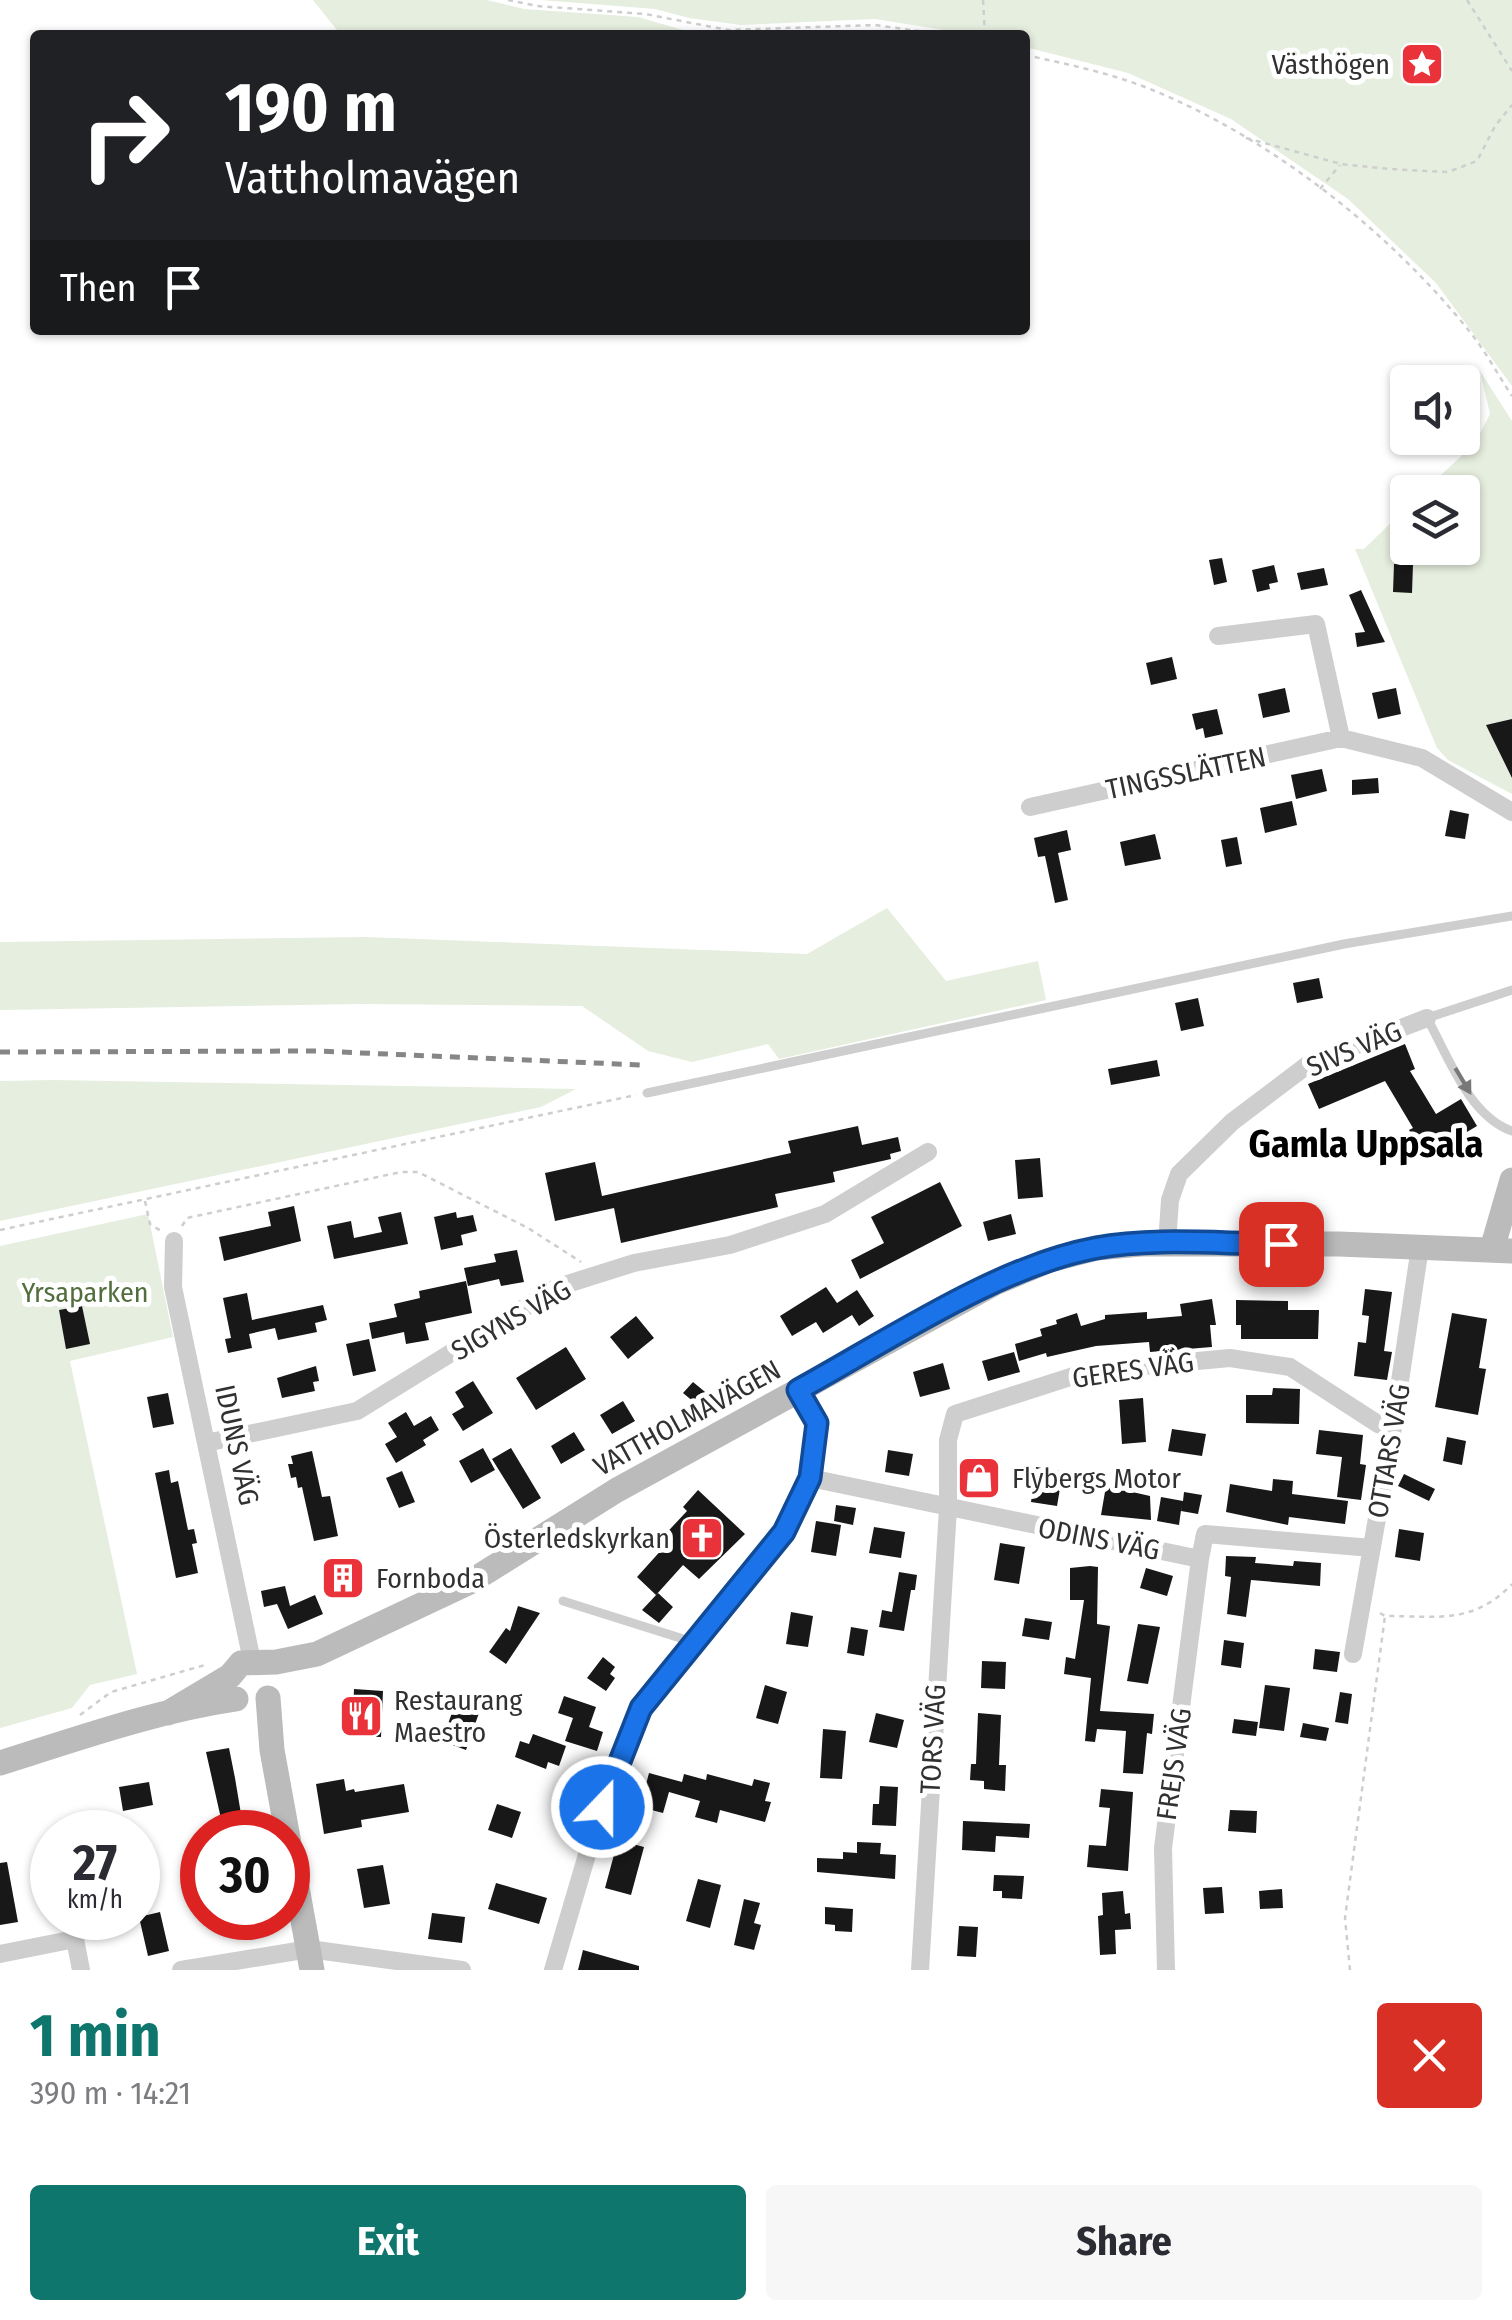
<!DOCTYPE html>
<meta charset="utf-8">
<style>
body{margin:0;font-family:"Fira Sans Condensed",sans-serif;background:#f7f7f7;color:#2b2b33;height:100vh;display:flex;flex-direction:column;font-size:38px;white-space:nowrap}
*{box-sizing:border-box;margin:0}
p{font-size:32px;color:#7c7c81}
.icon{flex:none;width:55px;height:55px;fill:none;stroke:currentColor;stroke-width:2;stroke-linecap:round;stroke-linejoin:round}
.map{position:relative;height:1970px;overflow:hidden}
.details{display:flex;flex-direction:column;background:#fff;flex:1}
.details>*{flex:none}
.hud{position:absolute;left:30px;top:30px;width:1000px;height:305px;border-radius:10px;box-shadow:0 2px 8px #0004;background:#202124;color:#fff;overflow:hidden}
.fabs{position:absolute;left:1390px;top:365px;display:grid;gap:20px}
.fabs a{display:grid;place-items:center;width:90px;height:90px;border-radius:10px;background:#fff;box-shadow:0 2px 8px #0004;font-size:50px}
.speed{position:absolute;left:30px;top:1810px;display:flex;gap:20px;font-size:50px;font-weight:700;text-align:center}
.speed>*{display:grid;place-content:center;width:130px;height:130px;border-radius:50%;background:#fff;box-shadow:0 2px 8px #0004;line-height:1}
.speed small{font-size:25px;font-weight:400}
.speed .limit{border:15px solid #d22;background:#fff;color:#111}
.pin{position:absolute;display:grid;place-items:center;width:85px;height:85px;color:#fff;margin:-42px;border-radius:20px;box-shadow:0 5px 15px #0006}
.me{position:absolute;width:110px;margin:-55px;rotate:22deg;stroke-linejoin:round;filter:drop-shadow(0 0 8px #0008)}
.turn{display:flex;align-items:center;gap:35px;height:210px;padding:0 30px;font-size:45px}
.turn .icon{width:130px;height:130px;stroke-width:2.5}
.turn b{display:block;font-size:70px;line-height:85px}
.then{display:flex;align-items:center;height:95px;padding:0 30px;background:#0003;gap:20px;font-size:38px}
.round{display:grid;place-items:center;flex:none;width:105px;height:105px;border-radius:10px;background:#f7f7f7}
.summary{display:flex;align-items:center;justify-content:space-between;height:170px;padding:0 30px}
h1{font-size:60px;font-weight:700;line-height:75px;color:#0f766e}
.button{display:flex;gap:20px;margin-top:auto;padding:20px 30px}
.button a{flex:1;height:115px;border-radius:10px;background:#0f766e;color:#fff;font-size:40px;font-weight:700;line-height:115px;text-align:center}
.button a+a{background:#f7f7f7;color:#2b2b33}
.map>svg:first-child{display:block}
</style>
<div class="map">
<svg width="1512" height="1970" viewBox="0 0 1512 1970">
<rect width="100%" height="100%" fill="#fff"/>
<path fill="#e6eedf" d="M313 0H487L524 9 638 17 700 35 877 32 893 35H341Z
M541 0H1512V386L1436 283 1348 199 1231 119 1128 73 1025 47V35H975L875 19 741 25 689 18 655 9Z
M1480 371 1512 421V721L1486 725 1512 775V794L1448 760 1437 748 1355 549H1364L1407 507 1408 548H1462V492H1423L1475 443 1490 414Z
M887 908 946 981 1038 961 1046 1000 779 1059 768 1044 692 1062 648 1051 582 1006 361 1004 0 1010V942L366 937 807 954Z
M52 1080 576 1089 541 1107 0 1221V1081Z
M148 1214 173 1337 70 1361 137 1674 90 1685 72 1708 0 1728V1246Z"/>
<path fill="#181818" d="M1222 558 1227 582 1214 585 1209 560Z
M1394 564H1413L1412 593 1393 592Z
M1274 565 1278 582 1269 584 1270 589 1257 592 1252 570Z
M1324 568 1328 585 1301 590 1297 573Z
M1361 590 1381 634 1385 642 1357 647 1355 633 1365 632 1349 595Z
M1172 657 1177 679 1151 685 1146 663Z
M1285 688 1290 712 1263 718 1258 694Z
M1396 688 1401 714 1378 719 1372 693Z
M1217 709 1223 734 1205 738 1203 728 1196 730 1192 714Z
M1512 719V778L1486 725Z
M1322 769 1327 791 1296 799 1291 775Z
M1378 778 1379 793 1352 795V780Z
M1292 801 1297 825 1265 833 1260 808Z
M1450 810 1469 814 1465 839 1445 836Z
M1067 830 1071 850 1058 853 1068 900 1055 903 1045 856 1038 857 1034 838Z
M1155 834 1161 859 1125 866 1120 842Z
M1237 837 1242 864 1226 867 1221 840Z
M1319 978 1323 998 1297 1003 1293 983Z
M1198 998 1204 1026 1181 1031 1175 1003Z
M1405 1044 1415 1069 1410 1071 1436 1114 1461 1099 1477 1126 1425 1157 1409 1130 1413 1128 1385 1081 1319 1109 1308 1084Z
M1157 1060 1160 1076 1111 1085 1108 1069Z
M858 1126 862 1145 898 1137 901 1151 890 1154 891 1159 833 1172 835 1182 775 1194 778 1207 621 1243 614 1208 555 1221 545 1173 595 1162 602 1196 791 1153 788 1141Z
M1040 1158 1043 1197 1018 1199 1015 1160Z
M940 1182 962 1226 860 1279 851 1260 884 1243 871 1217Z
M294 1206 301 1241 224 1261 219 1237 271 1226 268 1212Z
M401 1212 408 1244 334 1259 327 1226 351 1221 354 1238 382 1232 378 1217Z
M456 1212 457 1218 473 1215 477 1231 461 1235 463 1245 441 1250 434 1217Z
M1011 1214 1016 1234 988 1241 983 1222Z
M517 1250 524 1282 501 1286 499 1279 468 1286 464 1268 496 1262 494 1254Z
M466 1281 472 1313 425 1323 429 1340 406 1344 404 1332 372 1339 369 1323 397 1317 394 1304 420 1298 419 1291Z
M826 1287 837 1303 857 1290 874 1316 859 1326 852 1315 823 1333 816 1322 792 1336 780 1316Z
M1365 1289 1392 1292 1384 1351 1392 1352 1387 1380 1354 1376 1358 1342 1366 1343 1369 1316 1362 1315Z
M247 1293 252 1320 323 1305 327 1320 315 1323 317 1332 278 1340 275 1328 249 1334 252 1348 228 1353 225 1339 231 1338 223 1298Z
M1212 1299 1216 1325H1210L1212 1347 1150 1352 1149 1342 1096 1346 1047 1357 1046 1353 1019 1361 1015 1344 1042 1336 1040 1329 1057 1324 1056 1320 1077 1313 1081 1326 1105 1319V1315L1147 1312V1319L1182 1316 1180 1304Z
M1236 1300 1288 1301V1310H1319L1318 1339H1241V1325H1236Z
M82 1306 90 1344 66 1349 59 1310Z
M1452 1313 1487 1319 1479 1368 1486 1369 1478 1415 1435 1407Z
M636 1316 654 1338 628 1359 610 1337Z
M369 1339 376 1371 353 1376 346 1344Z
M566 1347 586 1379 536 1410 516 1378Z
M1014 1352 1020 1372 988 1381 982 1361Z
M943 1363 950 1389 920 1397 913 1372Z
M316 1366 319 1381 313 1382 315 1391 282 1398 277 1378Z
M473 1381 493 1413 463 1431 452 1414 464 1407 455 1392Z
M693 1382 710 1396 719 1385 730 1394 711 1416 683 1393Z
M1273 1388 1300 1389 1299 1424 1246 1423V1395H1272Z
M168 1393 174 1424 153 1428 147 1397Z
M1143 1398 1146 1442 1122 1444 1119 1400Z
M623 1401 635 1421 612 1434 600 1415Z
M406 1412 414 1426 431 1416 439 1430 423 1440 426 1445 396 1463 385 1444 397 1437 388 1423Z
M1172 1429 1206 1434 1202 1456 1168 1451Z
M1319 1430 1363 1435 1360 1464 1366 1465 1361 1500 1337 1497 1342 1457 1316 1454Z
M574 1432 585 1450 561 1464 551 1446Z
M1447 1437 1466 1441 1462 1465 1443 1461Z
M483 1448 495 1470 471 1483 459 1461Z
M511 1448 541 1498 523 1509 492 1459Z
M888 1450 913 1454 909 1476 885 1472Z
M312 1451 322 1497 330 1496 338 1536 314 1541 302 1487 298 1488 296 1477 291 1478 288 1464H293L291 1456Z
M1036 1467 1063 1471 1057 1506 1031 1502Z
M169 1470 171 1483 178 1481 188 1530 194 1529 197 1543 192 1544 198 1573 176 1578 155 1473Z
M402 1471 415 1502 399 1508 386 1478Z
M1404 1474 1435 1489 1429 1501 1398 1486Z
M1273 1479 1293 1481 1292 1494 1348 1501 1345 1524 1289 1517 1288 1525 1226 1512 1230 1484 1272 1491Z
M1106 1486 1150 1496 1151 1520 1101 1515Z
M698 1490 745 1534 699 1579 683 1565 656 1595 637 1577 664 1547 658 1542 687 1511 683 1507Z
M1184 1492 1202 1495 1198 1514 1181 1511 1182 1503 1179 1525 1157 1521 1161 1497 1183 1501Z
M836 1505 856 1508 853 1525 834 1521Z
M816 1521 841 1525 836 1556 811 1552Z
M874 1527 905 1532 901 1558 869 1553Z
M1399 1529 1424 1533 1420 1561 1395 1557Z
M1000 1543 1025 1547 1019 1584 994 1580Z
M1226 1556 1256 1557 1255 1563 1293 1566 1294 1561 1321 1563 1320 1586 1251 1580 1246 1617 1227 1614 1231 1577 1225 1576Z
M350 1562 360 1581 336 1594 326 1575Z
M1090 1566 1098 1567 1097 1624 1110 1626 1100 1711 1154 1714 1152 1734 1147 1733 1143 1774 1123 1773 1126 1731 1097 1729 1095 1742 1085 1741 1091 1678 1064 1674 1066 1657 1075 1659 1084 1600H1070V1568Z
M1146 1568 1173 1576 1167 1596 1140 1588Z
M899 1572 917 1575 915 1590H911L904 1631 879 1627 882 1610 892 1612Z
M285 1586 290 1606 315 1595 323 1614 288 1629 277 1604 264 1607 261 1591Z
M658 1593 673 1607 659 1623 642 1610Z
M518 1606 540 1613 506 1664 489 1652 506 1628 510 1631Z
M791 1612 813 1616 808 1647 786 1644Z
M1025 1618 1052 1622 1049 1640 1022 1636Z
M1138 1624 1160 1627 1148 1684 1127 1681Z
M851 1627 868 1630 864 1656 847 1653Z
M1224 1640 1244 1643 1241 1668 1221 1665Z
M1315 1649 1340 1652 1337 1672 1313 1669Z
M603 1657 615 1667 610 1674 615 1678 606 1691 587 1678Z
M982 1661 1006 1662 1005 1689 981 1688Z
M765 1685 787 1692 778 1724 756 1718Z
M1265 1685 1290 1688 1284 1731 1259 1728Z
M354 1689 383 1691 381 1737 352 1736Z
M1340 1692 1352 1694 1348 1724 1335 1722Z
M564 1696 596 1707 589 1727 603 1732 597 1751 565 1741 573 1718 558 1713Z
M455 1704 479 1713 466 1750 442 1741Z
M876 1713 904 1720 897 1748 869 1742Z
M978 1713 1001 1715 999 1765H1006L1005 1791 984 1789V1781L970 1780 971 1764H976Z
M1234 1719 1258 1722 1256 1736 1232 1733Z
M1303 1723 1329 1728 1326 1741 1300 1737Z
M823 1729 846 1731 842 1779 820 1778Z
M533 1734 566 1746 559 1766 548 1762 546 1769 515 1757 520 1741 529 1744Z
M229 1748 235 1778 244 1832H224L206 1752Z
M649 1773 682 1782 684 1774 706 1780 707 1774 752 1786 754 1779 770 1783 765 1801 771 1802 765 1822 720 1810 717 1823 695 1817 700 1801 669 1792 663 1813 640 1807Z
M344 1779 346 1791 354 1789 355 1792 404 1784 409 1812 361 1820 362 1827 324 1834 316 1784Z
M149 1782 153 1805 123 1811 119 1787Z
M880 1786 898 1787 896 1826 872 1825 873 1804H879Z
M1101 1789 1133 1792 1128 1871 1087 1867 1089 1845 1106 1846 1110 1808 1099 1807Z
M497 1804 521 1812 512 1838 488 1830Z
M1230 1810 1257 1811 1256 1833 1228 1831Z
M963 1821 1030 1824 1029 1838 996 1836 995 1852 962 1850Z
M618 1840 644 1847 631 1895 605 1888Z
M857 1842 881 1843 880 1854 896 1855 895 1879 817 1872V1858L843 1859V1852L857 1853Z
M7 1862 18 1922 0 1925V1863Z
M383 1865 390 1904 364 1908 357 1869Z
M994 1875 1024 1876 1022 1899 1002 1898V1891H993Z
M698 1879 721 1885 710 1928 686 1921Z
M496 1883 547 1898 539 1924 488 1909Z
M1222 1887 1224 1913 1205 1914 1203 1888Z
M1282 1889 1283 1908 1260 1909 1259 1891Z
M1123 1891 1125 1914 1130 1913 1131 1929 1115 1930 1116 1954 1100 1955 1098 1916 1103 1915 1102 1893Z
M744 1899 760 1903 754 1923 761 1925 754 1950 734 1945Z
M825 1907 853 1909 852 1932 835 1931V1925L825 1924Z
M160 1912 169 1951 148 1956 139 1917Z
M432 1913 465 1917 462 1943 428 1939Z
M959 1926 978 1927 976 1957 957 1956Z
M583 1950 639 1966V1970H578Z"/>
<g fill="none" stroke-linecap="round" stroke-linejoin="round">
<path stroke="#cecece" stroke-width="2.5" stroke-dasharray="5 5" stroke-linecap="butt" d="M508 0 537 6 645 14 728 30 875 25 947 35
M983 0 985 35
M1467 0 1512 71
M1025 55C1067 64 1110 73 1150 89 1271 138 1389 231 1470 332 1486 352 1498 375 1512 396
M1246 138 1341 164 1390 169 1448 172 1477 161 1495 126 1512 105
M1320 189 1340 165
M145 1201 150 1224 161 1231
M182 1226 187 1218 401 1172H418L528 1228 581 1262
M0 1230 636 1095
M1380 1613 1385 1616C1437 1616 1473 1625 1512 1584
M80 1715 111 1692 205 1665
M1350 1970 1345 1918 1385 1616"/>
<path stroke="#cecece" stroke-width="9" d="M1512 990 1427 1018C1448 1056 1469 1116 1512 1131
M647 1093 1344 944 1512 916
M563 1601 693 1642"/>
<path stroke="#cecece" stroke-width="18" d="M1218 636 1316 624 1341 738
M1030 807 1341 738 1422 758 1512 812
M174 1241 173 1287 252 1661
M1167 1244 1170 1200 1179 1174 1232 1122 1310 1063 1427 1018
M206 1443 357 1411 558 1287 634 1263 730 1245 825 1214 928 1152
M810 1478 1200 1559 1205 1534 1372 1548
M1353 1654 1393 1428 1420 1247
M0 1954 75 1939 81 1970
M181 1970 309 1949 462 1970
M553 1970 599 1814 641 1708 693 1642 728 1605 784 1532 810 1478 817 1423 798 1390
M920 1970 948 1508V1440L955 1414 1089 1371 1230 1358 1290 1367 1378 1424 1393 1428
M1166 1970 1163 1848 1200 1559"/>
<path stroke="#bbb" stroke-width="25" d="M1492 1249 1512 1180
M268 1698 272 1750 312 1970
M168 1713 230 1676 241 1663 276 1662 317 1654 470 1582 617 1490 995 1283 1050 1260 1097 1248 1141 1244H1339L1512 1251
M0 1763C77 1739 155 1711 236 1699"/>
<path stroke="#868686" stroke-width="5" stroke-dasharray="10 8" stroke-linecap="butt" d="M0 1052 316 1051 642 1065"/>
</g>
<defs><path id="oneway-solid" d="M-6-.8H1V-3.2L6.5 0L1 3.2V.8H-6Z" transform="scale(2.5)"/></defs>
<use fill="#787878" href="#oneway-solid" transform="translate(1463 1081) rotate(59)"/>
<g fill="none" stroke-linecap="round" stroke-linejoin="round">
<g stroke="#114b97" stroke-width="25">
<path id="route" d="M602 1807 641 1708 784 1532 810 1478 817 1423 798 1390C886 1342 998 1266 1096 1248 1155 1237 1221 1244 1281 1244"/>
</g>
<use href="#route" stroke="#1a73e8" stroke-width="18"/>
</g>
<defs>
<g id="sight-square" transform="scale(2.25)"><rect x="-9" y="-9" width="18" height="18" rx="4" fill="#e93239" stroke="#fff"/><path d="M0-6L1.8-2.2L6-1.7L2.9 1.2L3.7 5.4L0 3.3L-3.7 5.4L-2.9 1.2L-6-1.7L-1.8-2.2Z" fill="#fff"/></g>
<g id="shop-square" transform="scale(2.25)"><rect x="-9" y="-9" width="18" height="18" rx="4" fill="#e93239" stroke="#fff"/><path d="M-5-2.5h2.3a2.7 3.5 0 0 1 5.4 0H5L5.5 6h-11ZM-1.5-2.5h3a1.5 2.3 0 0 0-3 0Z" fill="#fff"/></g>
<g id="church-square" transform="scale(2.25)"><rect x="-9" y="-9" width="18" height="18" rx="4" fill="#e93239" stroke="#fff"/><path d="M-1.2-6h2.4v3.5h3.3v2.4h-3.3V6h-2.4V-.1h-3.3v-2.4h3.3Z" fill="#fff"/></g>
<g id="building-square" transform="scale(2.25)"><rect x="-9" y="-9" width="18" height="18" rx="4" fill="#e93239" stroke="#fff"/><path d="M-4-6H4V6H1V3H-1V6H-4ZM-2.5-4.3h1.7v1.8h-1.7ZM.8-4.3h1.7v1.8H.8ZM-2.5-1h1.7V.8h-1.7ZM.8-1h1.7V.8H.8Z" fill="#fff"/></g>
<g id="restaurant-square" transform="scale(2.25)"><rect x="-9" y="-9" width="18" height="18" rx="4" fill="#e93239" stroke="#fff"/><path d="M-5-6h1v4h1v-4h1v4h1v-4h1v5L-1.5 .5V6h-2V.5L-5-1ZM5-6V6H3V1.5H1.5Q1.5-4 5-6Z" fill="#fff"/></g>
</defs>
<g fill-rule="evenodd">
<use href="#sight-square" x="1422" y="64"/>
<use href="#shop-square" x="979" y="1478"/>
<use href="#church-square" x="702" y="1538"/>
<use href="#building-square" x="343" y="1578"/>
<use href="#restaurant-square" x="361" y="1716"/>
</g>
<g text-anchor="middle" dominant-baseline="central" stroke-width="10" stroke-linejoin="round" paint-order="stroke">
<g font-size="28" fill="#313131" stroke="#fff" text-anchor="start">
<text x="1390" y="64" text-anchor="end">Västhögen</text>
<text x="1012" y="1478">Flybergs Motor</text>
<text x="670" y="1538" text-anchor="end">Österledskyrkan</text>
<text x="376" y="1578">Fornboda</text>
<text x="394" y="1700">Restaurang<tspan x="394" dy="32">Maestro</tspan></text>
</g>
<g font-size="28" fill="#313131" stroke="#fff">
<text transform="translate(1186 773) rotate(-12)">TINGSSLÄTTEN</text>
<text transform="translate(1354 1049) rotate(-23)">SIVS VÄG</text>
<text transform="translate(511 1320) rotate(-30)">SIGYNS VÄG</text>
<text transform="translate(1133 1370) rotate(-8)">GERES VÄG</text>
<text transform="translate(687 1418) rotate(-29)">VATTHOLMAVÄGEN</text>
<text transform="translate(237 1445) rotate(78)">IDUNS VÄG</text>
<text transform="translate(1389 1451) rotate(-80)">OTTARS VÄG</text>
<text transform="translate(1099 1539) rotate(11)">ODINS VÄG</text>
<text transform="translate(933 1739) rotate(-87)">TORS VÄG</text>
<text transform="translate(1174 1764) rotate(-82)">FREJS VÄG</text>
</g>
<g font-size="28" fill="#526e3d" stroke="#fff">
<text x="85" y="1292">Yrsaparken</text>
</g>
<g font-size="38" font-weight="bold" fill="#000" stroke="#fff">
<text x="1366" y="1144">Gamla Uppsala</text>
</g>
</g>
</svg>
<div class="fabs">
<a><svg class="icon" aria-label="sound" viewBox="0 0 24 24"><path d="M4 9h4l5-4v14l-5-4H4zM17 9q2 3 0 6"/></svg></a>
<a><svg class="icon" aria-label="layers" viewBox="0 0 24 24"><path d="M12 4l9 5-9 5-9-5zM3 14l9 5 9-5"/></svg></a>
</div>
<div class="speed"><div>27<small>km/h</small></div><div class="limit">30</div></div>
<div class="pin" style="left:1281px;top:1244px;background:#d93025"><svg class="icon" aria-label="arrive" viewBox="0 0 24 24"><path d="M6 21V4h12l-3 4 3 4H6"/></svg></div>
<svg class="me" style="left:602px;top:1807px" viewBox="-20 -20 40 40"><circle r="17" fill="#1a73e8" stroke="#fff" stroke-width="3"/><path d="M0-11L8 9 0 5-8 9z" fill="#fff"/></svg>
<div class="hud">
<div class="turn"><svg class="icon" aria-label="right" viewBox="0 0 24 24"><path d="M7 20v-9h11M14 6l5 5-5 5"/></svg><div><b>190 m</b>Vattholmavägen</div></div>
<div class="then">Then<svg class="icon" aria-label="arrive" viewBox="0 0 24 24"><path d="M6 21V4h12l-3 4 3 4H6"/></svg></div>
</div>
</div>
<section class="details">
<div class="summary"><div><h1>1 min</h1><p>390 m · 14:21</p></div><a class="round" style="background:#d93025;color:#fff"><svg class="icon" aria-label="close" viewBox="0 0 24 24"><path d="M6 6l12 12M18 6L6 18"/></svg></a></div>
<div class="button"><a>Exit</a><a>Share</a></div>
</section>
